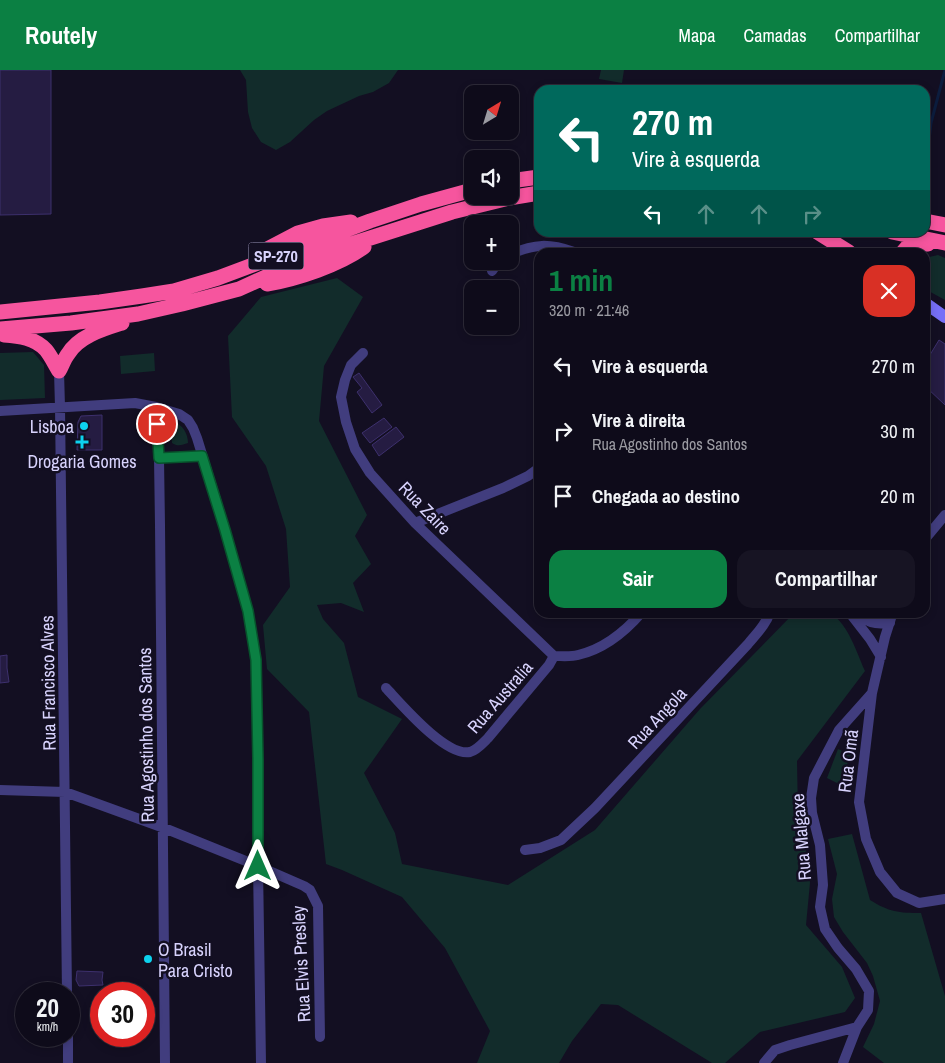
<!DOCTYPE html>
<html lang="pt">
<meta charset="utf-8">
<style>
body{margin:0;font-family:"Archivo Narrow",sans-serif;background:#171423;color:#f1f3f6;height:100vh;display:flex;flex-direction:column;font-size:19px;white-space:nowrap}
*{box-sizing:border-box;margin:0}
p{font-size:16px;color:#9b9ba2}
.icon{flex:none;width:28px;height:28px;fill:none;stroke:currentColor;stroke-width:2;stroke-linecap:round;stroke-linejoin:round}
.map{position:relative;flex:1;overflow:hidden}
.sheet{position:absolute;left:534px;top:178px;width:396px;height:370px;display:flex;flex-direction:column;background:#0e0b1a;border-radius:15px;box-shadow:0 2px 8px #0003,0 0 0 1px #2e2b39}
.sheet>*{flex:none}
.hud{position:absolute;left:534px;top:15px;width:396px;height:152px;border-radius:15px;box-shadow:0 2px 8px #0003,0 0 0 1px #2e2b39;background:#00695c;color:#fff;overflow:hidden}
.needle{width:32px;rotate:38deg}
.controls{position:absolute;left:464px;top:15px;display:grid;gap:10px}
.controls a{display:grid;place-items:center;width:55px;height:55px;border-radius:10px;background:#0e0b1a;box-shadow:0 2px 8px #0003,0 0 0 1px #2e2b39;font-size:25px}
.speed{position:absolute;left:15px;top:912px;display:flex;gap:10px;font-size:25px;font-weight:700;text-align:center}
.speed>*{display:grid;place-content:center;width:65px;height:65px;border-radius:50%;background:#0e0b1a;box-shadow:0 2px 8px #0003,0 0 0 1px #2e2b39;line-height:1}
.speed small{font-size:12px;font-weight:400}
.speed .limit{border:8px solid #d22;background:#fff;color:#111}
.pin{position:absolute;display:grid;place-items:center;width:42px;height:42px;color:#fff;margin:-21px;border:2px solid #fff;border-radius:50%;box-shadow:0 1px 5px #0007}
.me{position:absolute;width:55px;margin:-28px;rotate:0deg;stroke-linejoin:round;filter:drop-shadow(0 0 4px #0008)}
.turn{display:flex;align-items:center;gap:18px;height:105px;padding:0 15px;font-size:22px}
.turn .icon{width:65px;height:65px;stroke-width:2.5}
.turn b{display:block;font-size:35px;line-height:42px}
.lanes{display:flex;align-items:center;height:48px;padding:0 15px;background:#0003;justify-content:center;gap:25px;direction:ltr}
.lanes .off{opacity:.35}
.round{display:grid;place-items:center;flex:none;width:52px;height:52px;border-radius:15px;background:#171423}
.overview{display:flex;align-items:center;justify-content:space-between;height:85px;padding:0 15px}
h1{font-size:30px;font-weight:700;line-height:38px;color:#0b8043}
.action{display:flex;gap:10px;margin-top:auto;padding:10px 15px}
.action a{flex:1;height:58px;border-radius:15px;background:#0b8043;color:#fff;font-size:20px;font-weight:700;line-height:58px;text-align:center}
.action a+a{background:#171423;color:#f1f3f6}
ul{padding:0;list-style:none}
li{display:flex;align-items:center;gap:15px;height:65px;padding:0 15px}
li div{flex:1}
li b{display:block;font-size:19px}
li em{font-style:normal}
header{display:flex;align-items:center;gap:30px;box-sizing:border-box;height:70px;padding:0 25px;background:#0b8043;color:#fff}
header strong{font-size:24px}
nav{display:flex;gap:28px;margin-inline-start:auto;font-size:18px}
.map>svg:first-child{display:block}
</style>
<header>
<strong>Routely</strong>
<nav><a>Mapa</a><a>Camadas</a><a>Compartilhar</a></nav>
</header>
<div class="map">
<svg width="945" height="993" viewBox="0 0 945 993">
<rect width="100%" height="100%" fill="#130f22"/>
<path fill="#122c2b" d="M240 0H398L389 13 373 22 359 26 327 41 314 50 290 72 276 80 261 72 252 58 248 42 246 10Z
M601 0H624L622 13 599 9Z
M938 185 945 188V230L925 219V188Z
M337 208 363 227 324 296 319 351 367 445 355 466 371 494 353 513 364 542 341 533 317 535 323 549 344 573 358 627 402 649 364 703 395 763 402 794 508 815 595 760 700 639 794 543H831C849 556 856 581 865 601L797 691 798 745 808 789 810 813 806 855 842 897 855 928 845 942 760 962 725 993H712L618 935 601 934 572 971 559 993H477L490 961 445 878 402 827 342 800 326 794 309 642 267 599 263 555 290 517 286 459 266 396 232 347 228 266 261 227Z
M33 282 44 295 45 328 0 330V283Z
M154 283 155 301 121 304 120 286Z
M174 352C183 355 188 364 188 373 182 375 178 377 172 373L171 355Z
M838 679 851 685 839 714 827 708Z
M852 764 870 830C889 842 899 843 921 843L945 926V993H884L863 977 874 954 880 931 873 906 867 893 843 862 834 847 832 829 837 804 828 769Z"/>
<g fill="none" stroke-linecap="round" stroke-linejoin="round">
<path stroke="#0c1d3e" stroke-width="3" d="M928 79 931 53 945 0"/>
</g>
<path fill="#251c42" stroke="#3d306d" d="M0 0H51V144L0 145Z
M939 270 945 274V335L925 316V293Z
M359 303 382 335 372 343 357 322 362 318 353 307Z
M102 345V380H77L78 352 81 346Z
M384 348 392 357 370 373 362 363Z
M396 357 404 367 379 386 372 375Z
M7 585V598L9 612 0 613V586Z
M77 901 103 902 102 910 103 915 79 916 76 910Z"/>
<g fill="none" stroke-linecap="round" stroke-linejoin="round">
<path stroke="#413d7e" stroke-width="10" d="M510 184C536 174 548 173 574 182
M492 201 499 191
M363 283 351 295 345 310 341 327 346 352 355 379 370 403 415 453 554 586
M59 301 60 337C63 533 64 728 67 924
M156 337 159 388 160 455 165 993
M0 341 135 333 156 337 179 344 188 350 193 358 197 368 225 459 248 541 256 590 258 689V796L261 993
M159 388 202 386
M415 453 503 418 528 406 539 398
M925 469 945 445
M849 542 870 569 881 587
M856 542C869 553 873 555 890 553
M893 542 885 567 872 623 859 732 866 769 880 802 897 823 919 833 945 829
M386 618C402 635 446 687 470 682 477 680 483 673 488 668L549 595 554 586C562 586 571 587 578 585 604 579 624 563 642 542
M0 720 65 722 164 758 258 796 304 816 310 820 318 836 320 967
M525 780 540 778 561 770 595 738 748 574C756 564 766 555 770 542
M68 993V966
M764 993 775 980 790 975 857 957 868 940 869 921 856 899 838 878 825 859 820 837 823 815 820 775 812 743 811 728 814 708 839 660 872 623
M843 993 857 957"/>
<path stroke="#766ff7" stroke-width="12" d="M925 233 945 247"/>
<path stroke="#f6559e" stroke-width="15" d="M510 111 539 107
M925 151 945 155
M817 162 849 182
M892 162 945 173
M903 182 909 175 928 174
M256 185 298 163 323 156 351 152
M267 214C297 209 339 195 364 177
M0 242 100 232 142 226 174 221 218 208 370 151 421 134 472 120
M0 259 71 253 138 244 182 234 239 219 270 205 339 178 452 142 509 128 539 123
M4 265C19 266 35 268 46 280 51 286 55 295 59 301
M59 301C62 296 64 289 68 284 79 266 103 259 122 253"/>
</g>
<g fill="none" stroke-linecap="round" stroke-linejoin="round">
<g stroke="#07532c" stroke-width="12">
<path id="route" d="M157 354 159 388 202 386 225 460 248 541 256 590 258 689V796"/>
</g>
<use href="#route" stroke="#0b8043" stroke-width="9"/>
</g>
<g fill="#0dd2ee" stroke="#130f22" stroke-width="2">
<circle cx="84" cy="356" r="5"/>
<path d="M79.5 364.5h5v5h5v5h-5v5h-5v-5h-5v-5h5z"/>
<circle cx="148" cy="889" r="5"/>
</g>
<g text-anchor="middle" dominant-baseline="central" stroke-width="5" stroke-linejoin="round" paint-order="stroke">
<rect fill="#130f22" stroke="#9d98bb" stroke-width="1" x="248.5" y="172.5" width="55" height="27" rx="4"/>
<g font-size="16" font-weight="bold" fill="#d8d3fd">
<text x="276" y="186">SP-270</text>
</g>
<g font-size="18" fill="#d8d3fd" stroke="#130f22" text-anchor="end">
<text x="74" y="356">Lisboa</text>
<text x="82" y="391" text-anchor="middle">Drogaria Gomes</text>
<text x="158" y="879" text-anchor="start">O Brasil<tspan x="158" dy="21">Para Cristo</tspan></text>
</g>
<g font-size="18" fill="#d8d3fd" stroke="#130f22">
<text transform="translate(425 438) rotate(46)">Rua Zaire</text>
<text transform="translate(48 613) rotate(-91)">Rua Francisco Alves</text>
<text transform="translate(500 627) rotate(-49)">Rua Australia</text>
<text transform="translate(657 648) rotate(-47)">Rua Angola</text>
<text transform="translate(146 665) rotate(-91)">Rua Agostinho dos Santos</text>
<text transform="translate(848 691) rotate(-83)">Rua Omã</text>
<text transform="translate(801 767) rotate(-95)">Rua Malgaxe</text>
<text transform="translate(301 894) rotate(-93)">Rua Elvis Presley</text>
</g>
</g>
</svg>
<div class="controls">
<a><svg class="needle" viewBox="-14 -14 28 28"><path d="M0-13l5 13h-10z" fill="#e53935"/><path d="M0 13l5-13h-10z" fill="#9b9ba2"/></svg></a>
<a><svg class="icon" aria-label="sound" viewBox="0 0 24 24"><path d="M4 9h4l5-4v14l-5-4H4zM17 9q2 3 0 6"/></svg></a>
<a>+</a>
<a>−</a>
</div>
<div class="speed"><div>20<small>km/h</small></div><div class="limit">30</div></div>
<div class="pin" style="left:157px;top:354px;background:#d93025"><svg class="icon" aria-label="arrive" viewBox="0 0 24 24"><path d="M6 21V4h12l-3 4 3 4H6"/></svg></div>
<svg class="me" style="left:258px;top:796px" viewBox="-20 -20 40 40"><path d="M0-17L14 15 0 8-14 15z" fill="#0b8043" stroke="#fff" stroke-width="4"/></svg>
<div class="hud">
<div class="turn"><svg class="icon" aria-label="left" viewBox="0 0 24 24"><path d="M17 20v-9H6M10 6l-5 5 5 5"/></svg><div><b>270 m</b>Vire à esquerda</div></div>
<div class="lanes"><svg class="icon" aria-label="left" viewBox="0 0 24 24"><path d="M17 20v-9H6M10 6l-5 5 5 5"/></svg><svg class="icon off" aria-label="ahead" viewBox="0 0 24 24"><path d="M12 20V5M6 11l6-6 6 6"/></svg><svg class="icon off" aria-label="ahead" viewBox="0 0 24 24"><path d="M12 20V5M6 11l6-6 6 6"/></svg><svg class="icon off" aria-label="right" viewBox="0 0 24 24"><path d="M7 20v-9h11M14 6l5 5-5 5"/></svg></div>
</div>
<section class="sheet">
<div class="overview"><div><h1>1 min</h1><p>320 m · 21:46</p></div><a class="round" style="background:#d93025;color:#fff"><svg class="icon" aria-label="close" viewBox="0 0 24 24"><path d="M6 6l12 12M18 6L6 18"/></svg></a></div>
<ul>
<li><svg class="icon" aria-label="left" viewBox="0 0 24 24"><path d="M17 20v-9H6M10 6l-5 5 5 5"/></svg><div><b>Vire à esquerda</b></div><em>270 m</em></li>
<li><svg class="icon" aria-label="right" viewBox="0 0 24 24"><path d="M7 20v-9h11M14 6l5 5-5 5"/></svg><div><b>Vire à direita</b><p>Rua Agostinho dos Santos</p></div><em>30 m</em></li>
<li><svg class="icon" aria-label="arrive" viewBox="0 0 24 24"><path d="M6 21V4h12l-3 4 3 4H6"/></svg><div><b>Chegada ao destino</b></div><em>20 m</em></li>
</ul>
<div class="action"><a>Sair</a><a>Compartilhar</a></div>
</section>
</div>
